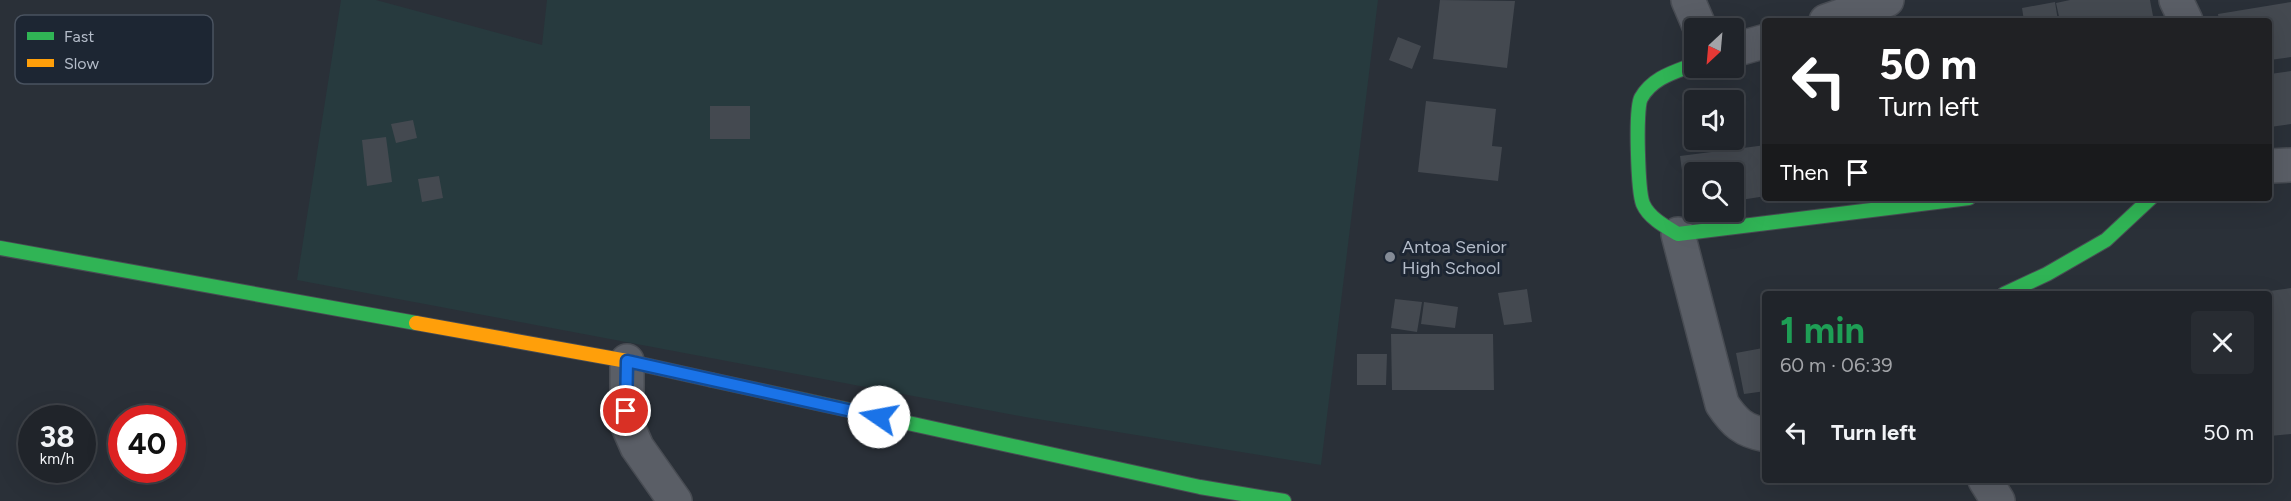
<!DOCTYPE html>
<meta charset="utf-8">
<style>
body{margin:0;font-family:Figtree,sans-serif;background:#282c32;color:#f1f3f6;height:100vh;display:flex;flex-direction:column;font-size:22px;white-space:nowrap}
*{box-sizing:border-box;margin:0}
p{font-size:20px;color:#a2a4a8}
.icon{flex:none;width:33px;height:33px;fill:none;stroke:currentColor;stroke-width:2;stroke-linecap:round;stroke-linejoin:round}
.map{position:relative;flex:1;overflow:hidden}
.side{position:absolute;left:1762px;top:291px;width:510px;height:192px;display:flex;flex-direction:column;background:#20242a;border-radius:6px;box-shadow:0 6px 24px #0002,0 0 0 2px #3d4147}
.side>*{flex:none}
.guide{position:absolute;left:1762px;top:18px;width:510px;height:183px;border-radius:6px;box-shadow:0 6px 24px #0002,0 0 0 2px #3d4147;background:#202124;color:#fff;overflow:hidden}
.needle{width:39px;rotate:206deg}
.fabs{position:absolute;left:1684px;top:18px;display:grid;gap:12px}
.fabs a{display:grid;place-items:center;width:60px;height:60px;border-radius:6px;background:#20242a;box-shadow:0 6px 24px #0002,0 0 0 2px #3d4147;font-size:30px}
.speed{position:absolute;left:18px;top:405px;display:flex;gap:12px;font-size:30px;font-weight:700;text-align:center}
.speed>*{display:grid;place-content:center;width:78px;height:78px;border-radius:50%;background:#20242a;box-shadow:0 6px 24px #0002,0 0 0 2px #3d4147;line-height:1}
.speed small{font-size:15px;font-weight:400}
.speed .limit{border:9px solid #d22;background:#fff;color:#111}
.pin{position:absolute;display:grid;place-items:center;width:51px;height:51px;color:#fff;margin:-26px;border:3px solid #fff;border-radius:50%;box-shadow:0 2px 6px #0007}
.me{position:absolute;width:66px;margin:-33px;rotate:282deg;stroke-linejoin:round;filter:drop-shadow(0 0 4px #0008)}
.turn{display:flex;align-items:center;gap:21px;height:126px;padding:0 18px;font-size:27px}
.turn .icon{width:78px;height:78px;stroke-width:2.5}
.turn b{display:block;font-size:42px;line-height:51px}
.then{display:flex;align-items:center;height:57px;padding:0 18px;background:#0003;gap:12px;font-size:22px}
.round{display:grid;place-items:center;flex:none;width:63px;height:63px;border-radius:6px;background:#282c32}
.summary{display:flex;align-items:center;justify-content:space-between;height:102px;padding:0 18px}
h1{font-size:36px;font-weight:700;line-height:45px;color:#1e9e55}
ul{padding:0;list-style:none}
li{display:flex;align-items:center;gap:18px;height:78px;padding:0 18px}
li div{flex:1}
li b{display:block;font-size:22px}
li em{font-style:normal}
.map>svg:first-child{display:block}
</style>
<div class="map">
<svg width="2291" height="501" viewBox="0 0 2291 501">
<rect width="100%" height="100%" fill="#2a3038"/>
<path fill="#273a3e" d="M341 0H376L542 45 547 0H1378L1321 465 1025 417 297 280Z"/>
<path fill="#444950" d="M1440 0 1515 1 1507 68 1433 59Z
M2070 0H2150L2153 16 2126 21H2060L2056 3Z
M2055 2 2058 21H2024L2022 8Z
M2291 2V57L2270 60V21H2219L2218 14Z
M1398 37 1421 46 1412 69 1389 60Z
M2291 71V124L2270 127V74Z
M1426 101 1496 109 1492 146 1502 147 1498 181 1418 172Z
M710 106H750V139H710Z
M413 120 417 138 396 143 391 124Z
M386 137 392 182 367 186 362 140Z
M1766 145V196L1734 201V172H1695V206L1687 207 1680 156Z
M439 176 443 198 422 202 418 179Z
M2291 288V434L2270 436V294L2255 293Z
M1527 289 1532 322 1504 325 1498 293Z
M1395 299 1422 302 1417 332 1391 328Z
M1424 302 1458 307 1455 328 1421 324Z
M1391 334H1493L1494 390H1392Z
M1766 342V391L1744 394 1736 353 1763 348 1762 343Z
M1357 354H1387L1386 385H1357Z"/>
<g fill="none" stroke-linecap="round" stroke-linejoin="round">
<g stroke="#484c53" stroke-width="36">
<path id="street" d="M1688 0 1700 28
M2176 0 2186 21
M1826 21 1887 0
M1734 50 1766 41
M2270 166 2291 165
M1678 234 1722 404C1734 422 1743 431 1766 435
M627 361V424L637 447 675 501
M1985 480 1998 501"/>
</g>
<g stroke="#484c53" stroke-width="16">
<path id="fast" d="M1695 64C1675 72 1653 77 1641 98 1635 109 1638 192 1643 204 1649 218 1666 227 1678 234L1969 198
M0 248 416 323
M2004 294 2047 274 2106 240 2151 198
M712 380 1200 487 1284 501"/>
</g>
<g stroke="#484c53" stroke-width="16">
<path id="slow" d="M416 323 627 361 712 380"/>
</g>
<use href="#street" stroke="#5a5e66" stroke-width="33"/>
<use href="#fast" stroke="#30b455" stroke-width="14"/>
<use href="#slow" stroke="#ff9f0a" stroke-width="14"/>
</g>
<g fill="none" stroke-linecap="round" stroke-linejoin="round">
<g stroke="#114b97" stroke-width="15">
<path id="route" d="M626 411 627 361 879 417"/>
</g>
<use href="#route" stroke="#1a73e8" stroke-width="10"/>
</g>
<circle fill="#848b96" stroke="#1d2633" stroke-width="2" cx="1390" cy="257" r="6"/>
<g text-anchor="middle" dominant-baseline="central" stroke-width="6" stroke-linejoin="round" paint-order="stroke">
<g font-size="18" fill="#b4bcc9" stroke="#1d2633" text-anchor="start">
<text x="1402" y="247">Antoa Senior<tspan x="1402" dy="21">High School</tspan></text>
</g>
</g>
<rect x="15" y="15" width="198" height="69" rx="9" fill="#1d2633" stroke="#4a5360" stroke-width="1.5"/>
<rect x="27" y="32" width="27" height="8" fill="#30b455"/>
<rect x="27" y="59" width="27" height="8" fill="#ff9f0a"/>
<g font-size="16" fill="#b4bcc9">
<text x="64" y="42">Fast</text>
<text x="64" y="69">Slow</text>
</g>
</svg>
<div class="fabs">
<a><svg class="needle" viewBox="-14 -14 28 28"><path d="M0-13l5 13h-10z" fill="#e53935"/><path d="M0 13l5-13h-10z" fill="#a2a4a8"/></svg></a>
<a><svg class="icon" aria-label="sound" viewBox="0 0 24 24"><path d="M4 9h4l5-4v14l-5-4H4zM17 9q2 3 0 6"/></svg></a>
<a><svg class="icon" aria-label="search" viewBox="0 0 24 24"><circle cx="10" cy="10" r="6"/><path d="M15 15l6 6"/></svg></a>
</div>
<div class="speed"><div>38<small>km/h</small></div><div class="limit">40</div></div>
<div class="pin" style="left:626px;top:411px;background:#d93025"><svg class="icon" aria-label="arrive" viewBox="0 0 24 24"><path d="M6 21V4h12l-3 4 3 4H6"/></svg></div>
<svg class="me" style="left:879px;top:417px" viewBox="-20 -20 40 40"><circle r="19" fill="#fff"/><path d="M0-13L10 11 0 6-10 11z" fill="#1a73e8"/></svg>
<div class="guide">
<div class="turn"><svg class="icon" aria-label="left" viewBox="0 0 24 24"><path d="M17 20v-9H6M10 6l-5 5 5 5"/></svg><div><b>50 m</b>Turn left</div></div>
<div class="then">Then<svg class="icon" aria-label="arrive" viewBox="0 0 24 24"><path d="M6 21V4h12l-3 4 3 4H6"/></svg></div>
</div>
<section class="side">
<div class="summary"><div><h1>1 min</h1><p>60 m · 06:39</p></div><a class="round"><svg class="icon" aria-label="close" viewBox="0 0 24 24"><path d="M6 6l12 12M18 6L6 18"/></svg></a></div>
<ul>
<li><svg class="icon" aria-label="left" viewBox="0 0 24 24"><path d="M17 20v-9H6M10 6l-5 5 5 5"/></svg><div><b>Turn left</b></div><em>50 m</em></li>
</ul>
</section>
</div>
